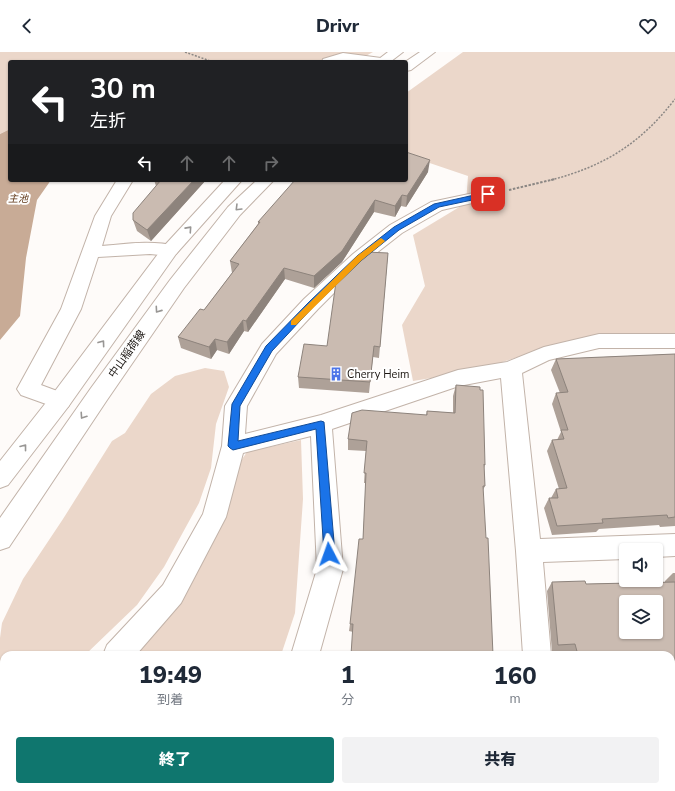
<!DOCTYPE html>
<html lang="ja">
<meta charset="utf-8">
<style>
body{margin:0;font-family:"Nunito Sans","Noto Sans JP",sans-serif;background:#f2f2f3;color:#1f2937;height:100vh;display:flex;flex-direction:column;font-size:15px;white-space:nowrap}
*{box-sizing:border-box;margin:0}
p{font-size:13px;color:#747a83}
.icon{flex:none;width:22px;height:22px;fill:none;stroke:currentColor;stroke-width:2;stroke-linecap:round;stroke-linejoin:round}
.map{position:relative;flex:1;overflow:hidden}
.drawer{position:absolute;left:0px;top:599px;width:675px;height:140px;display:flex;flex-direction:column;background:#fff;border-radius:12px 12px 0 0;box-shadow:0 1px 3px #0004}
.drawer>*{flex:none}
.banner{position:absolute;left:8px;top:8px;width:400px;height:122px;border-radius:4px;box-shadow:0 1px 3px #0004;background:#202124;color:#fff;overflow:hidden}
.tools{position:absolute;left:619px;top:491px;display:grid;gap:8px}
.tools a{display:grid;place-items:center;width:44px;height:44px;border-radius:4px;background:#fff;box-shadow:0 1px 3px #0004;font-size:20px}
.pin{position:absolute;display:grid;place-items:center;width:34px;height:34px;color:#fff;margin:-17px;border-radius:8px;box-shadow:0 2px 6px #0006}
.me{position:absolute;width:44px;margin:-22px;rotate:356deg;stroke-linejoin:round;filter:drop-shadow(0 0 3px #0008)}
.turn{display:flex;align-items:center;gap:14px;height:84px;padding:0 16px;font-size:18px}
.turn .icon{width:52px;height:52px;stroke-width:2.5}
.turn b{display:block;font-size:28px;line-height:34px}
.lanes{display:flex;align-items:center;height:38px;padding:0 16px;background:#0003;justify-content:center;gap:20px;direction:ltr}
.lanes .off{opacity:.35}
.eta{display:flex;justify-content:space-evenly;align-items:center;height:68px;text-align:center}
.eta b{font-size:24px;font-weight:800;line-height:28px}
.button{display:flex;gap:8px;margin-top:auto;padding:8px 16px}
.button a{flex:1;height:46px;border-radius:4px;background:#0f766e;color:#fff;font-size:16px;font-weight:800;line-height:46px;text-align:center}
.button a+a{background:#f2f2f3;color:#1f2937}
header{display:flex;justify-content:space-between;align-items:center;height:52px;padding:0 16px;background:#fff;font-size:18px;font-weight:800}
.map>svg:first-child{display:block}
</style>
<header><svg class="icon" aria-label="back" viewBox="0 0 24 24"><path d="M15 5l-7 7 7 7"/></svg>Drivr<svg class="icon" aria-label="heart" viewBox="0 0 24 24"><path d="M12 20l-8-8c-3-5 5-10 8-4 3-6 11-1 8 4z"/></svg></header>
<div class="map">
<svg width="675" height="739" viewBox="0 0 675 739">
<rect width="100%" height="100%" fill="#fefbf9"/>
<path fill="#ebd7ca" d="M0 0H373L355 10H10V77L0 82Z
M463 0H675V289L545 296 475 319 413 329 402 273 425 234 413 183 466 151 468 124 406 103V41Z
M205 316 224 319 229 335 216 372 211 416 199 451 164 515 137 553 85 603H4V647L0 639V586L2 571 23 527 63 467 112 389 125 381 151 342 175 324Z
M301 388 303 447 295 561 281 603H128L227 429 247 400Z
M5 735H238L237 739H0Z"/>
<path fill="#c8ab96" d="M10 77V128H51L37 148 26 206 20 264 0 288V82Z"/>
<g fill="none" stroke-linecap="round" stroke-linejoin="round">
<g stroke="#c2b3a9" stroke-width="2">
<path id="street" d="M343 1 381 6 386 7 387 10H322L323 7Z
M117 128H133L111 164 102 194C126 192 152 188 176 194L179 198 176 202 170 204 150 202 98 205 81 257 41 333 68 343 71 349 68 355 60 357 21 343 17 337 61 257 95 164Z
M488 138 494 140 496 143 494 146 442 158 402 181 365 210 318 257 276 302 247 354 245 382 321 363 458 318 507 310 544 295 599 282H675V296H599L549 308 522 321 540 487 675 482V504L656 505V498H626V507L543 510 551 603H523L516 499 501 326 459 334 332 377 343 517 319 603H291L317 517 311 384 243 401 226 465 181 551 136 603H103L107 593 163 533 203 462 222 394 225 354 262 292 304 247 353 202 390 173 431 150Z
M4 687V719L0 720V688Z
M253 735H285L284 739H252Z
M531 735H563L564 739H532Z"/>
</g>
<g stroke="#c2b3a9" stroke-width="2">
<path id="secondary" d="M388 0H403L390 10H375Z
M420 0H435L411 18 406 19 405 10Z
M225 128H242L176 202 68 355 8 433 0 436V409L52 343 164 194Z
M257 128H274L240 163 184 236 107 348 9 495 0 498V466L91 336 170 228 228 155Z"/>
</g>
<path stroke="#8b8784" stroke-width="1.5" stroke-dasharray="2 1.5" stroke-linecap="butt" d="M185 0 213 10
M551 128C605 114 641 91 675 47"/>
<path stroke="#8b8784" stroke-width="2" stroke-dasharray="2.5 1.5" stroke-linecap="butt" d="M509 138 555 127"/>
<use href="#street" fill="#fff" fill-rule="evenodd"/>
<use href="#secondary" fill="#fff" fill-rule="evenodd"/>
</g>
<path fill="#aea198" d="M428 120 406 155 401 154 395 165 374 160 342 210 314 236 285 227 248 280 244 279 229 302 217 298 211 307 181 296 178 285 204 258 232 221 230 209 258 172V170Z
M154 128H206L151 189 137 179 133 168 156 134Z
M388 201 379 306 373 305 369 341 299 336 298 325 327 294Z
M675 302V474L660 475 659 473 599 477 596 480 552 483 544 456 549 446H551L556 437H559L547 399 552 388H557L561 380 552 352 556 341H560L551 318 556 307Z
M456 333 485 413 484 416 485 434 483 438 353 580 349 579 350 572 363 487 366 431H364L366 399 348 398V387L426 363 427 359 453 361V344Z
M673 521H675V726H671V603H570L569 599 552 600 547 539 552 530 586 532 665 530V529Z
M610 735H671L673 739H611Z"/>
<path fill="#8d837c" d="M430 108 428 120 406 155 407 144Z
M194 128H206L151 189 147 178Z
M402 143 401 154 395 165V154Z
M375 148 374 160 342 210 314 236V224Z
M284 216 285 227 248 280 246 269Z
M243 268 244 279 229 302 227 290Z
M215 287 217 298 211 307 209 295Z"/>
<path fill="#cabbb1" stroke="#8d837c" fill-rule="evenodd" d="M406 100 430 108 407 144 402 143 395 154 375 148 342 199 314 224 284 216 246 269 243 268 227 290 215 287 209 295 178 285 200 257 204 258 239 212 230 209 260 170H258L295 128H406Z
M161 128H194L147 178 133 168V161Z
M366 200 388 201 380 295 374 294 370 330 298 325 304 292 327 294 336 230Z
M675 302V465L668 466 667 463 602 467 603 471 557 474 549 446H558L556 437 567 436 552 388 564 387 561 378H568L556 341 568 340 556 307Z
M456 333 480 335V338H483L485 413 484 412 485 434H483L486 486H488L493 603H351L353 572H350L359 487H363L366 421H364L367 389 348 387 352 361 362 358 427 363V359L455 361Z
M585 529 586 532 675 530V722H671V603H578L575 592 558 593 552 530ZM626 550H656V580H626Z
M671 733 673 739H621L620 735H671Z
M316 735H494V739H304V736L316 737Z"/>
<defs><path id="oneway-chevron" d="M-2-3.5L2.5 0L-2 3.5" fill="none" stroke-width="1.6" stroke-linecap="round" stroke-linejoin="round"/></defs>
<g stroke="#989694">
<use href="#oneway-chevron" transform="translate(238 156) rotate(135)"/>
<use href="#oneway-chevron" transform="translate(189 177) rotate(-48)"/>
<use href="#oneway-chevron" transform="translate(158 258) rotate(125)"/>
<use href="#oneway-chevron" transform="translate(102 291) rotate(-54)"/>
<use href="#oneway-chevron" transform="translate(83 364) rotate(124)"/>
<use href="#oneway-chevron" transform="translate(24 395) rotate(-52)"/>
</g>
<path fill="#1a73e8" stroke="#114b97" d="M488 140 492 142 491 144 439 155 399 178 362 208 314 254 272 299 240 354 238 389 321 369 324 370 335 502 333 506 329 507 326 506 324 502 316 377 233 398 230 396 228 394 232 352 266 294 309 250 357 204 394 175 434 152Z"/>
<path fill="#f59e0b" d="M381 186 385 189 384 190 362 208 296 273H291V269L357 204Z"/>
<defs>
<g id="building-bare" transform="scale(1.08)"><path d="M-4-6H4V6H1V3H-1V6H-4ZM-2.5-4.3h1.7v1.8h-1.7ZM.8-4.3h1.7v1.8H.8ZM-2.5-1h1.7V.8h-1.7ZM.8-1h1.7V.8H.8Z" fill="#4d75e8" stroke="#fff" stroke-width="2.5" paint-order="stroke"/></g>
</defs>
<g fill-rule="evenodd">
<use href="#building-bare" x="336" y="322"/>
</g>
<g text-anchor="middle" dominant-baseline="central" stroke-width="4" stroke-linejoin="round" paint-order="stroke">
<g font-size="10" font-style="italic" fill="#5e3514" stroke="#fff">
<text x="18" y="147">主池</text>
</g>
<g font-size="11" fill="#1a1511" stroke="#fff">
<text transform="translate(127 302) rotate(-55)">中山稲荷線</text>
</g>
<g font-size="11" fill="#1a1511" stroke="#fff" text-anchor="start">
<text x="347" y="322">Cherry Heim</text>
</g>
</g>
</svg>
<div class="tools">
<a><svg class="icon" aria-label="sound" viewBox="0 0 24 24"><path d="M4 9h4l5-4v14l-5-4H4zM17 9q2 3 0 6"/></svg></a>
<a><svg class="icon" aria-label="layers" viewBox="0 0 24 24"><path d="M12 4l9 5-9 5-9-5zM3 14l9 5 9-5"/></svg></a>
</div>
<div class="pin" style="left:488px;top:142px;background:#d93025"><svg class="icon" aria-label="arrive" viewBox="0 0 24 24"><path d="M6 21V4h12l-3 4 3 4H6"/></svg></div>
<svg class="me" style="left:329px;top:502px" viewBox="-20 -20 40 40"><path d="M0-17L14 15 0 8-14 15z" fill="#1a73e8" stroke="#fff" stroke-width="4"/></svg>
<div class="banner">
<div class="turn"><svg class="icon" aria-label="left" viewBox="0 0 24 24"><path d="M17 20v-9H6M10 6l-5 5 5 5"/></svg><div><b>30 m</b>左折</div></div>
<div class="lanes"><svg class="icon" aria-label="left" viewBox="0 0 24 24"><path d="M17 20v-9H6M10 6l-5 5 5 5"/></svg><svg class="icon off" aria-label="ahead" viewBox="0 0 24 24"><path d="M12 20V5M6 11l6-6 6 6"/></svg><svg class="icon off" aria-label="ahead" viewBox="0 0 24 24"><path d="M12 20V5M6 11l6-6 6 6"/></svg><svg class="icon off" aria-label="right" viewBox="0 0 24 24"><path d="M7 20v-9h11M14 6l5 5-5 5"/></svg></div>
</div>
<section class="drawer">
<div class="eta">
<div><b>19:49</b><p>到着</p></div>
<div><b>1</b><p>分</p></div>
<div><b>160</b><p>m</p></div>
</div>
<div class="button"><a>終了</a><a>共有</a></div>
</section>
</div>
